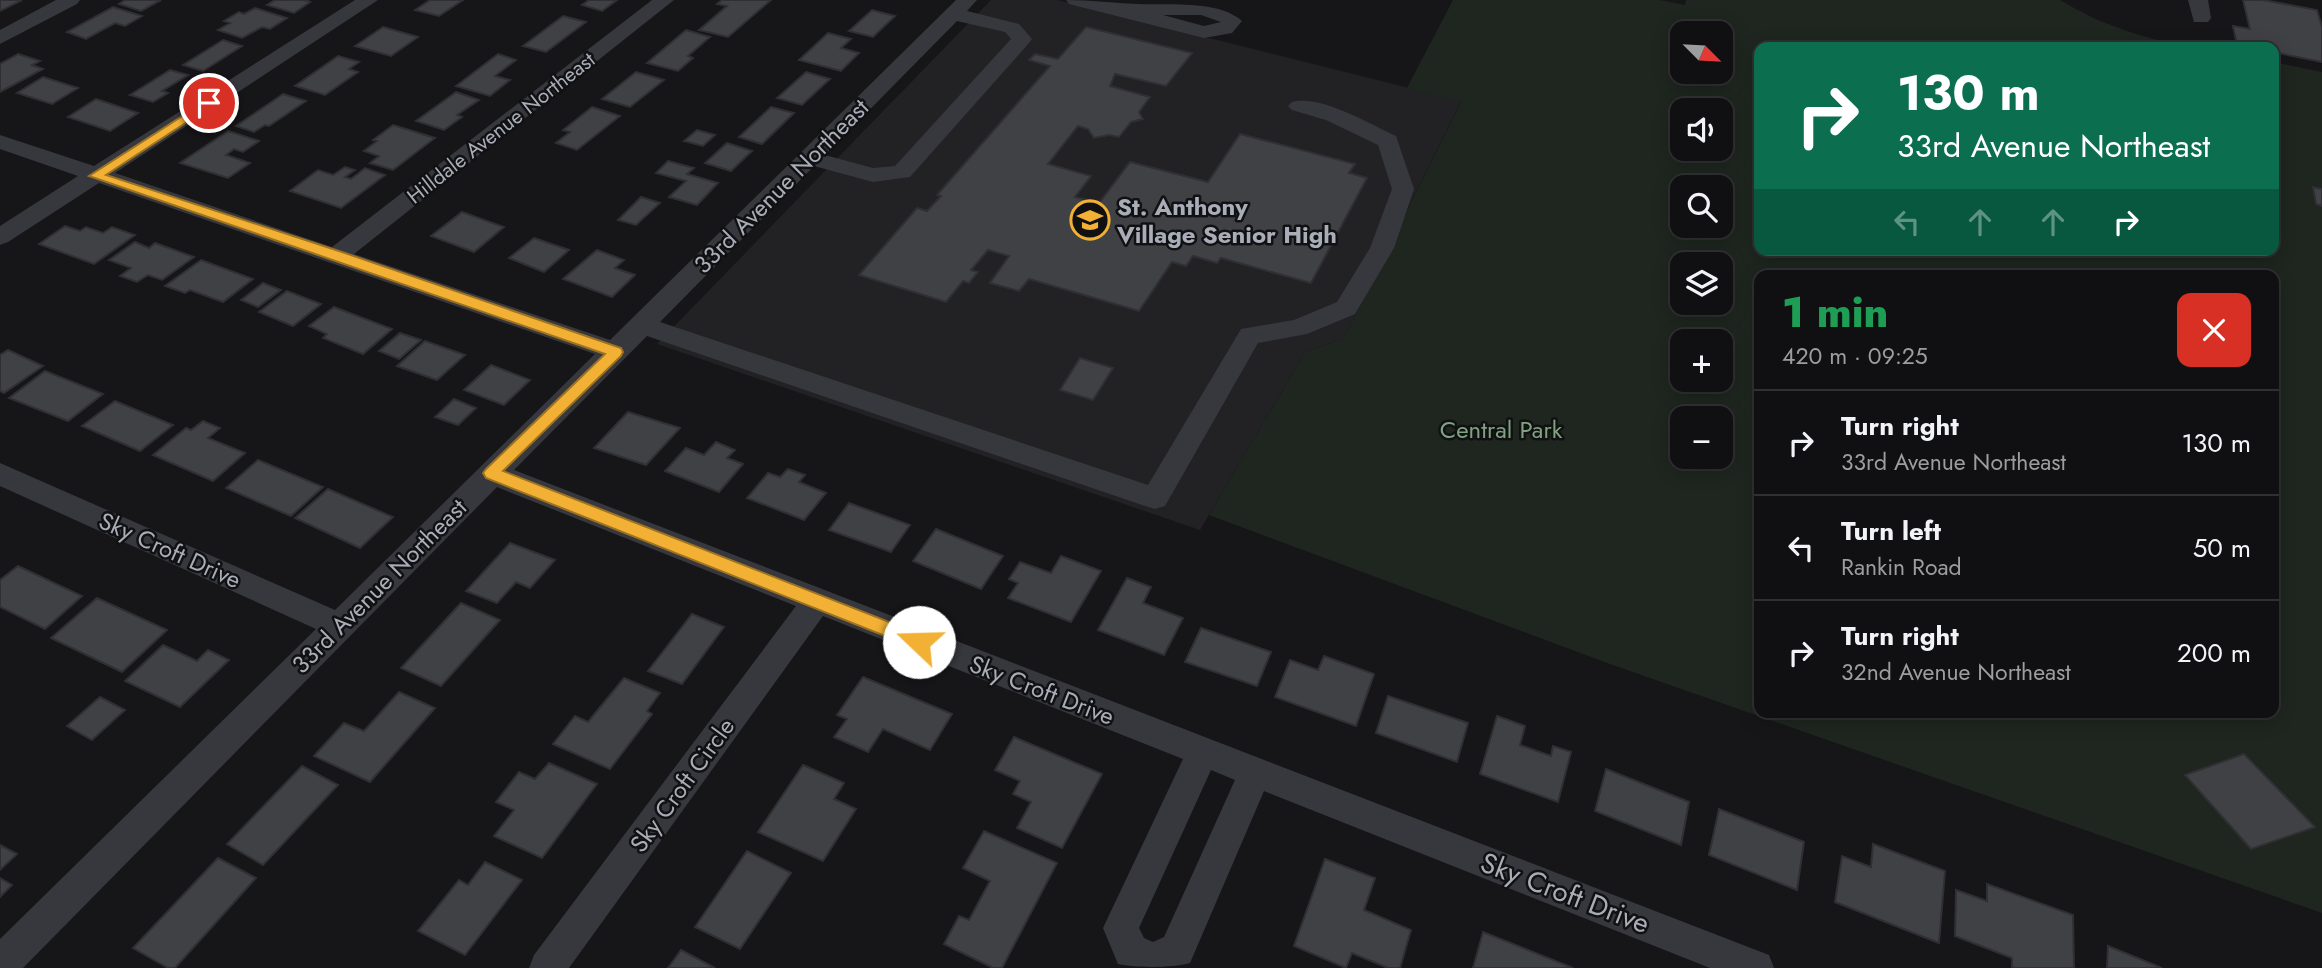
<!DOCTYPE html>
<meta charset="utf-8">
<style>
body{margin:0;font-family:Jost,sans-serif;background:#1e1e20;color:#f1f3f6;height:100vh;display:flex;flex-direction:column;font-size:26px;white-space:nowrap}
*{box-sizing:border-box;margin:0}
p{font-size:23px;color:#9c9d9f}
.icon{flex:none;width:38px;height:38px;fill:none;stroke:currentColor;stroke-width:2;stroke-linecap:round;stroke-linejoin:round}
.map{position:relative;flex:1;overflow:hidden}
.drawer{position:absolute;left:1754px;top:270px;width:525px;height:448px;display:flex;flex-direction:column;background:#101012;border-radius:14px;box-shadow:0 4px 18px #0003,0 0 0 2px #303032}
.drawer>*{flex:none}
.hud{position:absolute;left:1754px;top:42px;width:525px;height:214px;border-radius:14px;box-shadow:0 4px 18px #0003,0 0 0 2px #303032;background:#0b6e4f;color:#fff;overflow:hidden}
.needle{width:46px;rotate:114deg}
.controls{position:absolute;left:1670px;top:21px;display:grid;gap:14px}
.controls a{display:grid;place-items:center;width:63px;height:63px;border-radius:14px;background:#101012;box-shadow:0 4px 18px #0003,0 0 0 2px #303032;font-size:35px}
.pin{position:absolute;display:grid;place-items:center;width:60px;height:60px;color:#fff;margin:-30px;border:4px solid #fff;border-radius:50%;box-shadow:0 2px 7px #0007}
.me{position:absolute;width:77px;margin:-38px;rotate:291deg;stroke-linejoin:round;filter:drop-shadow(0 0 5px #0008)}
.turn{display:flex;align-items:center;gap:24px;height:147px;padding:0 28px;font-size:32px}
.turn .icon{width:91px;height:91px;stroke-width:2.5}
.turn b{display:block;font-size:49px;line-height:60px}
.lanes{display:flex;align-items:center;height:66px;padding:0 28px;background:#0003;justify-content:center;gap:35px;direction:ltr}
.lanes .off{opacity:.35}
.round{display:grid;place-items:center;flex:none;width:74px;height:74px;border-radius:14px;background:#1e1e20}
.overview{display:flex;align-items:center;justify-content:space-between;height:119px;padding:0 28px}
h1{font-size:42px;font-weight:800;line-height:52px;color:#1e9e55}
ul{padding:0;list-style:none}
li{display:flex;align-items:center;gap:21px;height:105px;padding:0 28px;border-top:2px solid #303032}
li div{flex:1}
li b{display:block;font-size:26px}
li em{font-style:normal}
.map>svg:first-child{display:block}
</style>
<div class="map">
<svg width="2322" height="968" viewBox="0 0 2322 968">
<rect width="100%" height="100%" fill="#161618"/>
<path fill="#222225" d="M991 0H1057L1461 101 1344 338 1305 352 1200 530 657 344Z"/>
<path fill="#1e261f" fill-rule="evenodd" d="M1453 0H1660L1685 5 1686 0H2060C2101 25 2143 38 2190 47H1759V250H2273V62L2322 72V913L1610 664 1209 515 1305 352 1344 338 1461 102 1407 88ZM1682 33H1720V72H1682ZM1682 110H1720V149H1682ZM1682 187H1720V226H1682ZM1682 264H1720V303H1682ZM1759 275H2273V712H1759ZM1682 341H1720V380H1682ZM1682 418H1720V457H1682Z"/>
<path fill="#404145" stroke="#303034" stroke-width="2" d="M0 0H22L0 11Z
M125 0H161L141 11 119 4Z
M275 0H309L307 1 310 2 294 13 267 5Z
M430 0H463L439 16 415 10Z
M589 0H617L602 11 582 5Z
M722 0H771L728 37 699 30 727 6 717 4Z
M2243 0H2263L2317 10 2322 27V62L2273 52V47L2237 45 2233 26 2250 29Z
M113 7 142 16 125 26 115 23 86 39 67 32Z
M255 8 287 18 270 29 262 27 242 38 218 30 230 23 224 21 239 12 244 14Z
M872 10 895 16 873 37 849 31Z
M563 16 586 22 546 52 523 46Z
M383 27 418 37 391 56 355 46Z
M1086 27 1192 53 1166 86 1115 74 1110 86 1150 97 1139 112 1143 119 1131 122 1119 137 1109 135 1094 138 1088 129 1078 126 1048 164 1091 176 1075 197 1099 203 1130 162 1208 182 1240 134 1355 164 1349 173 1367 178 1311 283 1221 258 1217 263 1193 256 1186 266 1172 262 1139 311 1029 279 1019 291 990 283 1009 256 988 250 971 270 978 272 969 283 963 281 946 302 859 275 917 208 927 211 941 196 937 195 1050 66 1029 60 1035 54 1058 59Z
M686 30 710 37 688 56 693 58 678 71 647 63Z
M828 33 851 39 841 48 859 53 841 71 799 60Z
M223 40 242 46 203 71 183 65Z
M18 54 40 61 32 65 43 69 0 92V64Z
M498 54 516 60 495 76 510 80 490 96 456 86Z
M338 56 359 62 349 69 358 72 325 95 295 86Z
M170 70 188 75 162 91 168 93 153 102 130 95Z
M636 72 664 80 630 107 602 99Z
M806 72 830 79 802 105 777 98Z
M43 77 78 88 52 104 17 93Z
M456 92 479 100 457 115 462 117 444 130 416 121Z
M283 94 306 101 269 126 265 125 254 132 236 126Z
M96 99 138 113 110 131 68 117Z
M592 107 620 116 577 150 556 143 570 132 563 130Z
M771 107 794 113 762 144 739 137Z
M393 125 435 138 393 170 370 163 379 156 364 151 377 141 373 140Z
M697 130 715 135 703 146 684 141Z
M228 131 259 141 243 152 234 149 226 155 250 163 228 178 180 163Z
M727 143 752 151 731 171 705 163Z
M668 161 694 168 687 174 718 183 697 205 669 197 686 181 656 173Z
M345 167 355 170 345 177 351 179 365 168 385 175 341 208 290 191 318 170 333 175Z
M2313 187 2322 189V206L2316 204Z
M641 197 660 203 636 225 618 220Z
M462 212 504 227 474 252 431 236Z
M65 226 80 231 86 227 103 233 112 227 135 235 94 264 39 244Z
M534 238 569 250 544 272 509 258Z
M135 242 149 248 155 243 194 257 162 280 148 275 137 282 120 276 131 268 109 260Z
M597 250 624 260 615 268 635 275 612 297 563 279Z
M201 260 253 279 223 302 190 290 185 293 165 286Z
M263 283 281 290 258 307 241 300Z
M287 291 321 304 293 326 259 312Z
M334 307 392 329 363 354 323 338 327 334 309 326Z
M400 333 421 340 399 359 379 351Z
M425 341 465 355 437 380 397 366Z
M8 350 43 366 4 393 0 391V355Z
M1080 358 1113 368 1093 400 1060 390Z
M491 365 530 380 504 405 464 390Z
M45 371 103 394 68 421 9 398Z
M454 399 476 408 458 425 435 417Z
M115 401 173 425 140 451 82 426Z
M628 412 680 428 646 465 594 448Z
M203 421 220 428 208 438 245 453 213 481 153 455 186 428 191 430Z
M716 442 735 450 727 458 743 464 719 492 665 471 686 448 704 455Z
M258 460 323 487 291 516 226 488Z
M788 469 805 475 799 482 826 493 804 520 747 498 768 473 780 477Z
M328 489 393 517 360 548 295 518Z
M849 503 910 525 891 552 829 530Z
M936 529 1003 556 981 589 913 561Z
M510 543 555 560 530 588 516 582 497 603 466 591Z
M1061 556 1101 571 1071 622 1008 598 1018 583 1009 579 1020 562 1051 573Z
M18 566 82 596 45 629 0 607V580Z
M1127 578 1151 587 1143 603 1183 618 1164 655 1098 630Z
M97 598 167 630 122 672 51 638Z
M461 603 500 620 441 686 401 668Z
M692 614 724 627 682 684 648 671Z
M1201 628 1271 652 1257 686 1185 662Z
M163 645 197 661 208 650 229 660 180 707 125 681Z
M1324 656 1374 674 1356 726 1275 697 1290 660 1318 670Z
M863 677 952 714 930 750 883 729 868 752 834 737 847 719 837 715Z
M624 678 660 693 647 711 652 714 610 769 553 744 575 716 588 722Z
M399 692 435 708 370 782 314 756 344 723 364 731Z
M1388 696 1468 723 1457 762 1376 733Z
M100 697 125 710 92 740 67 726Z
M1497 716 1525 726 1520 745 1551 756 1553 746 1571 752 1558 802 1480 774Z
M1014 737 1102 774 1062 848 1017 828 1031 802 1013 794 1020 781 995 770Z
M2244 754 2315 827 2251 849 2185 775Z
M549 763 597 784 542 858 494 836 514 810 496 802 519 772 535 779Z
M803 765 844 783 834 799 856 809 823 861 758 832Z
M302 766 338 785 263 865 227 844Z
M1606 769 1689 802 1681 845 1595 811Z
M1719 809 1804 842 1797 890 1709 855Z
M984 831 1057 863 1002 968H993L944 944 959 916 969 920 990 881 963 868Z
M1873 844 1945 871 1939 943 1835 902 1842 856 1871 867Z
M0 845 17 854 0 870Z
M747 851 791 873 740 949 695 927Z
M218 858 256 878 175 968H168L133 948Z
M1325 859 1375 878 1364 910 1411 930 1400 968H1388L1352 953 1346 968 1294 946Z
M485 862 522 880 465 955 418 931 459 880 468 885Z
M0 878 12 885 0 897Z
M1987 884 2073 915 2074 968H2015L2012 967V958L1955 936 1956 890 1987 901Z
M1483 932 1573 968H1473Z
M2108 946 2162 968H2107Z
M681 950 715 968H668Z"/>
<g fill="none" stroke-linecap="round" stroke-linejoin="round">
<path fill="#37383d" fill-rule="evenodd" d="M56 0H80L77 4 0 44V30Z
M355 0H378L115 173 332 247 652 0H674L354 254 610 340 956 0H977L967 11 1019 24 1032 39 1029 43 910 177 873 182 814 166 660 322 1148 485 1241 329 1294 320 1337 302 1370 248 1392 189 1378 145 1326 120 1292 110 1288 106 1292 102C1320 94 1370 124 1396 136L1414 189 1394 248 1355 314 1307 334 1258 343 1165 506 1155 509 1145 506 647 336 514 470 1756 950 1769 955 1774 968H1710L1264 791 1190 963C1172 968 1137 968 1118 964L1103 928 1183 759 823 616 569 968H529L534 955 796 606 497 487 23 968H0V939L316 629 0 486V463L335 610 595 354 99 183 8 242 0 245V226L78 176 0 149V135L94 166ZM957 21 1005 32 1011 39 895 166 873 168 825 155ZM1211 770 1235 780 1164 937 1153 942 1144 938 1139 928Z
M1066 0C1090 0 1114 3 1137 4 1169 5 1220 0 1242 21L1232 33 1204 38 1069 4ZM1163 15H1201L1221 22 1204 26Z
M2188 0H2208L2211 18 2208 22H2194Z"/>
</g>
<path fill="#f2b134" stroke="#9d7322" stroke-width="2" d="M209 99 215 103 213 105 106 175 342 252 621 348 623 352 621 356 503 471 925 636 928 642 925 647 919 649 913 647 486 478 483 473 486 469 605 354 89 176Z"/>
<defs>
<g id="school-ring" transform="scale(2.0125)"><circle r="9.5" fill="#111113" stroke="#f2b134" stroke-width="1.5"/><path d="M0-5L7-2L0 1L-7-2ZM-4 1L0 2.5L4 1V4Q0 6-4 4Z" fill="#f2b134"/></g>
</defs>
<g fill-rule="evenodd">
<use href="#school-ring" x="1090" y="220"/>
</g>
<g text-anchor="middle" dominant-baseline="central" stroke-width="5" stroke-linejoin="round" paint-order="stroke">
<g font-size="21" fill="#a8adb8" stroke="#111113">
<text transform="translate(501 128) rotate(-38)">Hilldale Avenue Northeast</text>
</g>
<g font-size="24" fill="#a8adb8" stroke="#111113">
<text transform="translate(781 186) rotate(-45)">33rd Avenue Northeast</text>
<text transform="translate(170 550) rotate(24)">Sky Croft Drive</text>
<text transform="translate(379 586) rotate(-45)">33rd Avenue Northeast</text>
<text transform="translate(1042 690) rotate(21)">Sky Croft Drive</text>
<text transform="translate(682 785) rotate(-54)">Sky Croft Circle</text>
</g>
<g font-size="24" font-weight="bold" fill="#a8adb8" stroke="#111113" text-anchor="start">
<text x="1117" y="206">St. Anthony<tspan x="1117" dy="28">Village Senior High</tspan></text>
</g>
<g font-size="24" fill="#7fa381" stroke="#111113">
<text x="1501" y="429">Central Park</text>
</g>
<g font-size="28" fill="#a8adb8" stroke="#111113">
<text transform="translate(1565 893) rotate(21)">Sky Croft Drive</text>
</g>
</g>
</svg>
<div class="controls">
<a><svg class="needle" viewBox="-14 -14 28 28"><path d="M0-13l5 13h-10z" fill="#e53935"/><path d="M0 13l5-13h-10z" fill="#9c9d9f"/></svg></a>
<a><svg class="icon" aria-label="sound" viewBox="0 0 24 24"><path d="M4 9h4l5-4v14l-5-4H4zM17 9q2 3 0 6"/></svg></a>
<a><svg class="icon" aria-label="search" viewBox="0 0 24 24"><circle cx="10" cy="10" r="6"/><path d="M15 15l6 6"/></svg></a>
<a><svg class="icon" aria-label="layers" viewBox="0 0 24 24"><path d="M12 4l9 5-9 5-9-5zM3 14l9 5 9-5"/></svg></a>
<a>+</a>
<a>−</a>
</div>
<div class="pin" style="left:209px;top:103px;background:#d93025"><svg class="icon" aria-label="arrive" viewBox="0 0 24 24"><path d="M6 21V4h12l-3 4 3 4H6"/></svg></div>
<svg class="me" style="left:919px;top:642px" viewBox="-20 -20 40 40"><circle r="19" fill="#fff"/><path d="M0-13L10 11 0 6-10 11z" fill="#f2b134"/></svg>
<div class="hud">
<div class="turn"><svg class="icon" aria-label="right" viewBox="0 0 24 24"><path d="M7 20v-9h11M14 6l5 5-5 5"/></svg><div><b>130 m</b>33rd Avenue Northeast</div></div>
<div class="lanes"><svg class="icon off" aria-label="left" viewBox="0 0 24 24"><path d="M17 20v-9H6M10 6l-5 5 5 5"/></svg><svg class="icon off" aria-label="ahead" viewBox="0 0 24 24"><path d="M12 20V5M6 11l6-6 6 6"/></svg><svg class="icon off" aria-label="ahead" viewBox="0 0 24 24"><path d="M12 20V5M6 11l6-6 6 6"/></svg><svg class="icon" aria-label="right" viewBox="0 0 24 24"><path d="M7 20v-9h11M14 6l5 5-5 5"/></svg></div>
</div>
<section class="drawer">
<div class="overview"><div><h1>1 min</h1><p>420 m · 09:25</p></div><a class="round" style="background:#d93025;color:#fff"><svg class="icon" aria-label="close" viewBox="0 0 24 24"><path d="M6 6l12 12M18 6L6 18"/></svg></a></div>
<ul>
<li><svg class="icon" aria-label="right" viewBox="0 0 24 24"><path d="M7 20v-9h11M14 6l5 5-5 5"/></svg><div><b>Turn right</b><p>33rd Avenue Northeast</p></div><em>130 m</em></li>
<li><svg class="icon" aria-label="left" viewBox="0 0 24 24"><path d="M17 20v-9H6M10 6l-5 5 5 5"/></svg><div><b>Turn left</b><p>Rankin Road</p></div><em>50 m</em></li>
<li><svg class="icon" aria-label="right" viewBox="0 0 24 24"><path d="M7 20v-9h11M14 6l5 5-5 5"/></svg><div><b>Turn right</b><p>32nd Avenue Northeast</p></div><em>200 m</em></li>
</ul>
</section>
</div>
